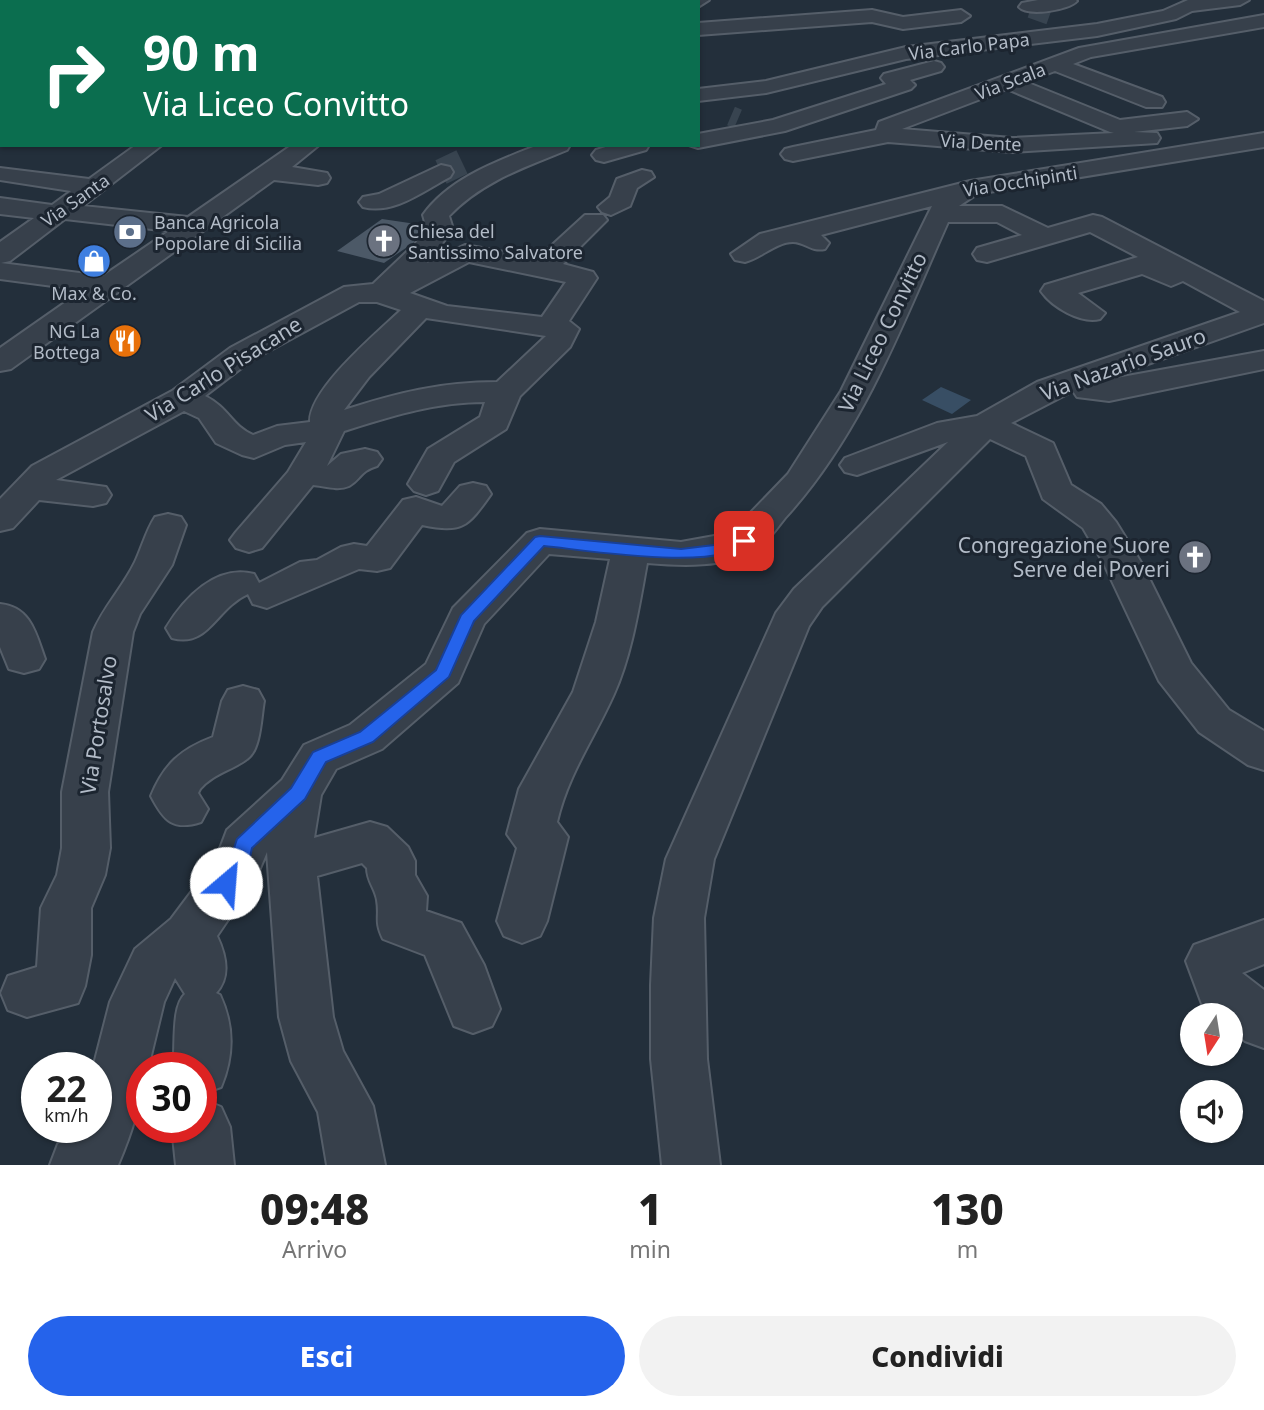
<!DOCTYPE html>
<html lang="it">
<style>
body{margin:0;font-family:"Noto Sans",sans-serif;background:#f2f2f2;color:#222;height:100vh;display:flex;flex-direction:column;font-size:26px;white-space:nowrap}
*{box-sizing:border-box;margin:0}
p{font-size:23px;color:#767676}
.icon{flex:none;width:38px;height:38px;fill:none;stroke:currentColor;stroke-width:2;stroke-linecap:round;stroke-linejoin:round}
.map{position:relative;height:1165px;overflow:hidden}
.drawer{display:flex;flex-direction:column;background:#fff;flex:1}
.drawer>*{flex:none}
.top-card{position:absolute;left:0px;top:0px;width:700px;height:147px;box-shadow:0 2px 5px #0004;background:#0b6e4f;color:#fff;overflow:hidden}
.needle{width:46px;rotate:192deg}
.tools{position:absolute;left:1180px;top:1003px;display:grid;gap:14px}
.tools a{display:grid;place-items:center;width:63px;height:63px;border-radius:50%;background:#fff;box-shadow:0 2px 5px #0004;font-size:35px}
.speed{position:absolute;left:21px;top:1052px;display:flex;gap:14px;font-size:35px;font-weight:700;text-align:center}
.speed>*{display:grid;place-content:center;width:91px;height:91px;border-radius:50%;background:#fff;box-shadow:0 2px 5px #0004;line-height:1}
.speed small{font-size:18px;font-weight:400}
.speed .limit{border:10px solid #d22;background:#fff;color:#111}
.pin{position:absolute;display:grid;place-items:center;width:60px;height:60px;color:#fff;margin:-30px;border-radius:14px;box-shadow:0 4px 10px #0006}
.me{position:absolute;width:77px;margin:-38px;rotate:27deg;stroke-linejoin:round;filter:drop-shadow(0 0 5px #0008)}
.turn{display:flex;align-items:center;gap:24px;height:147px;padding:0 28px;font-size:32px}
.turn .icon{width:91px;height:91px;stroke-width:2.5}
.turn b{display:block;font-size:49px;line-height:60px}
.eta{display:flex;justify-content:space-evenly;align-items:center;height:119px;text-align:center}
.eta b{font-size:42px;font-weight:800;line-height:49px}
.action{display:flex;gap:14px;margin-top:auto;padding:14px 28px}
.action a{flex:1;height:80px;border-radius:42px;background:#2563eb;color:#fff;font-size:28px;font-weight:800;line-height:80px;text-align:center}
.action a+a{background:#f2f2f2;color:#222}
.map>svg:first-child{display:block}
</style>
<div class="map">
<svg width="1264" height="1165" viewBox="0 0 1264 1165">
<rect width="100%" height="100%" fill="#232f3b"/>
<path fill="#384e64" d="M941 387 971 400 952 414 922 400Z"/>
<path fill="#4c5967" d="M382 219 423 225 424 228 413 243 384 263 337 251Z"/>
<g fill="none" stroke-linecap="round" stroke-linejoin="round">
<path stroke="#384450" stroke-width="20" stroke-dasharray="20 10" stroke-linecap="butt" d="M1031 8 1059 18
M731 116 738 119"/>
<path stroke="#384450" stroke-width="26" stroke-dasharray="26 13" stroke-linecap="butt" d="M441 172 462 162"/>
<g stroke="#555e69" stroke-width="4">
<path id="minor" d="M118 0H139L117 2Z
M221 0H244L220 2Z
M256 0H278L255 2Z
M511 0H547L510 2Z
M622 0H668L667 2Z
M687 0H709L698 7V2Z
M1038 0H1076L1077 1C1069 10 1028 17 1019 7L1022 3Z
M1188 0H1249L1240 5 1192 11 1176 19 1097 36 906 59 766 93 698 101V89L766 81 906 47 1097 24 1163 11Z
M872 10 903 17 961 10 970 16 961 22 903 29 872 22 698 35V23Z
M1264 15V27L1091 57 1073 64 1162 97 1165 102 1162 107H1146L1055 71 1026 82 1120 120 1187 112 1198 119 1187 126 1134 132 1157 133 1160 138 1157 143 1012 152 888 142 793 161 785 159 781 154 785 149 793 147 876 130 879 122 1079 48ZM1007 89 1110 132 1114 133 1012 138 902 129Z
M0 34H2V46H0Z
M934 61 941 63 944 67 941 71 910 80 915 85 911 89 785 131 698 148 689 145H698V134L773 120 886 84 881 78 884 74Z
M0 92H2L0 105Z
M2 123V137L0 138V124Z
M1264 133V147L977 194 959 206H1002L1048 228 1093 215 1102 217 1264 301V323L1100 381 1264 351V369L1109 401 1077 397 1073 391 1011 423 1053 443 1071 485 1101 504 1116 522 1142 564 1191 663 1229 710 1264 731V770L1248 765 1199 732 1159 681 1104 564 1083 528 1043 499 1026 456 990 439 822 607 809 626 714 859 704 918 707 1059 720 1165H662L651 1059V985L654 918 666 859 776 613 794 589 948 442 857 475 845 472 840 465 845 458 937 423 977 416 1037 382 1240 312 1183 281 1171 286 1142 274 1078 293 1105 313 1100 319C1081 324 1052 307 1041 291L1045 285 1138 257 1090 232 987 262 977 260 973 254 977 248 1022 235 997 222H948C902 325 862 434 785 518 777 528 767 543 756 550 725 568 681 566 647 563 639 606 632 654 614 694 594 739 568 774 557 822L568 837 547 921 540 936 522 943 504 936 497 921 517 848 507 834 519 789 573 692 596 622 610 559 549 554 484 624 458 683 382 749 336 769 321 795 314 838 370 822 387 827 408 847 415 861V875L427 896 426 911 461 923 484 965 500 1009 492 1026 473 1033 454 1026 425 955 383 939C374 920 380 918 377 900 375 888 367 881 367 868L362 863 317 876 333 1017 343 1051 373 1106 385 1165H327L318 1112 291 1061 279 1017 267 852 255 880 217 936C226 955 231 977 216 993L220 995C234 1025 234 1056 221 1087L201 1094V1068H173C176 1046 171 1007 185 994L175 978 164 1002 148 1068H142C142 1103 132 1132 118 1165H50L58 1144 72 1135 75 1127H96V1068H93L110 1002 135 949 171 919 216 859 227 830 282 780 304 745 350 725 426 664 453 608 527 533 540 529 681 542 731 533 788 474 841 391 932 206 821 235 829 243 825 249C811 252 805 242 793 242 776 242 761 258 745 262L735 260 731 254 760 234 970 181Z
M136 145H162L83 206 188 217 292 145H319L292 167 327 173 330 178 327 183 318 185 274 180 11 369 0 371V348L83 290 0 279V242L34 218 0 214V198L52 205 71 191 0 180V168L89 179ZM65 219 169 231 103 276 1 263 10 261Z
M538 145H570L567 150C525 167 481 182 449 216L453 229 427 263 465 245 538 258 585 215H603L607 220 563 264 593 272 597 278 569 321 579 329 570 347 520 396 506 429 454 462 438 491 426 495 414 491 408 484 428 449 480 417 485 402C435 402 392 416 344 431L327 466 341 454 365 449 377 452 382 459 377 466C360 471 361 479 349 486 338 491 324 486 313 485L262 548 249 552 236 548 230 540 236 532 288 472 306 442 285 445 254 458 242 455 216 443 199 418 184 411 56 480 106 487 111 495 106 503 93 506 39 500 13 528 0 531V499L32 466 172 391 230 348 344 287 373 284 415 244 427 229 423 215C449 178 498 161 538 145ZM469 262 566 282 542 317 447 306 410 293ZM359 302H377L401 310C378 332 309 389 310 422L277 426 253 435C231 425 229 408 205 396L252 360ZM426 318 546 336 497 382C440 382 397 393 344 410L369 377Z
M612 145H649L646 150 604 162 596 160 592 155 596 150Z
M441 165 450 167 453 172 450 177C423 191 394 215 363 207L359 202 363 197 379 194Z
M642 170 651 172 654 177 637 188 630 206 611 215 602 212 598 207 610 197 617 179Z
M473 483 486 486 491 494C467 528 462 533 422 525L390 568 377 571 359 569 267 608 253 604 248 594C215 609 209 648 172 638L166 628C184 598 216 564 254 574L259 583 300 562 317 560 341 547 354 544 367 546 403 500 416 497 442 506 460 486Z
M168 514 181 517 186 525 172 565 140 614 133 632 108 792 110 848 105 875 91 908V955L85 986 78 1003 27 1017 8 1010 1 993 8 976 37 967 41 908 57 875 62 848V792L93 632C104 606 123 587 135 562 142 547 146 531 155 517Z
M0 604C31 607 36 634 45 659L39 669 24 673 9 669 0 647Z
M243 686 258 690 264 701C261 716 261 750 247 759 231 771 214 773 200 789L198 793 208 809 201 822C173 831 164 821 151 796 164 764 181 749 213 737L222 701 228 690Z
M1264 920V964L1242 973 1264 990V1048L1245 1041 1230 1028V1015H1215L1202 1004 1186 961 1194 945Z
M201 1099 221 1107 230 1127 234 1165H176L172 1127H201Z"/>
</g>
<use href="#minor" fill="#37404b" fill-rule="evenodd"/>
</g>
<path fill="#2563eb" stroke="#184099" stroke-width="2" d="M540 536 681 549 714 545 744 536 752 541C722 573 586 550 544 546L474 621 449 677 373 742 326 762 305 799 252 848 248 866 233 889 226 892 219 889 216 883 229 863 237 839 291 788 313 752 360 732 436 670 461 615 535 537Z"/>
<defs>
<g id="bank-disc" transform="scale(1.75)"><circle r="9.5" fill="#5c6f8a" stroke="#1c2530"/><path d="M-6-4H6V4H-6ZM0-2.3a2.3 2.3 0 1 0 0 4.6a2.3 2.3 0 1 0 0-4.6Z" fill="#fff"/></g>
<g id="church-disc" transform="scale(1.75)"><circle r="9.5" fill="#6b7280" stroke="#1c2530"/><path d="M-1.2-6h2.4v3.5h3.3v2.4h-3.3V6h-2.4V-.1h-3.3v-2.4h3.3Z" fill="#fff"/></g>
<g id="shop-disc" transform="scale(1.75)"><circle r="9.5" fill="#3f7fe0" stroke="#1c2530"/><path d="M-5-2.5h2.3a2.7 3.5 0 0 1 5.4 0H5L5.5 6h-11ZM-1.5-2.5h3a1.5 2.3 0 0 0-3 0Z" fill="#fff"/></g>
<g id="restaurant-disc" transform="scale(1.75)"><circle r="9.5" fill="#e8710a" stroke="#1c2530"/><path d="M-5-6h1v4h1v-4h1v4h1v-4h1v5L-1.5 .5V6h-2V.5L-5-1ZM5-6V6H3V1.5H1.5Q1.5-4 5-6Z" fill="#fff"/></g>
</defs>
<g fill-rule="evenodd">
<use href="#bank-disc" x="130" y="232"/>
<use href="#church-disc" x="384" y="241"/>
<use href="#shop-disc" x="94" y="261"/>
<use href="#restaurant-disc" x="125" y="341"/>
<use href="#church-disc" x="1195" y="557"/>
</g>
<g text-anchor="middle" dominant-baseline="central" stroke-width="6" stroke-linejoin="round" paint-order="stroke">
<g font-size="18" fill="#b2bbc7" stroke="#1c2530">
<text transform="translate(969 46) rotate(-7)">Via Carlo Papa</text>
<text transform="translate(1010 81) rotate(-21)">Via Scala</text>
<text transform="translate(981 142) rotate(3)">Via Dente</text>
<text transform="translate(1020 181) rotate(-9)">Via Occhipinti</text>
<text transform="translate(75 200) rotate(-35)">Via Santa</text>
</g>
<g font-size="18" fill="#b2bbc7" stroke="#1c2530" text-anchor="start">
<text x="154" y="222">Banca Agricola<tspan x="154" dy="21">Popolare di Sicilia</tspan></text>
<text x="408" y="231">Chiesa del<tspan x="408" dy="21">Santissimo Salvatore</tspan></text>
<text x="94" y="293" text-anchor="middle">Max &amp; Co.</text>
<text x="100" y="331" text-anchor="end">NG La<tspan x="100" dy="21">Bottega</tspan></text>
</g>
<g font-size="21" fill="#b2bbc7" stroke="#1c2530">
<text transform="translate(882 332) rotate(-64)">Via Liceo Convitto</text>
<text transform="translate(1123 364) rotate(-20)">Via Nazario Sauro</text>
<text transform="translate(223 369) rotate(-32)">Via Carlo Pisacane</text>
<text transform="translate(98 725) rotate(-81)">Via Portosalvo</text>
</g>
<g font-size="21" fill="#b2bbc7" stroke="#1c2530" text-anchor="end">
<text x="1170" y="545">Congregazione Suore<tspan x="1170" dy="24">Serve dei Poveri</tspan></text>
</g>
</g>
</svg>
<div class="tools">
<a><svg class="needle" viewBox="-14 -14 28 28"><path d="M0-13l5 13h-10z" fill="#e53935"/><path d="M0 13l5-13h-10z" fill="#767676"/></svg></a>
<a><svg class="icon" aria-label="sound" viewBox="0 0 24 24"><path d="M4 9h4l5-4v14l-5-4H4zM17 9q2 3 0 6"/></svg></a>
</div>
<div class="speed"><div>22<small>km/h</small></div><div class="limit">30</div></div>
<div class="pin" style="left:744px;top:541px;background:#d93025"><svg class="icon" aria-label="arrive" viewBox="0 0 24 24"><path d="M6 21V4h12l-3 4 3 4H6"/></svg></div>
<svg class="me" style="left:226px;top:883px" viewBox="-20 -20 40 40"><circle r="19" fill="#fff"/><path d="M0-13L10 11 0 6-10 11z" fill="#2563eb"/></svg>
<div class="top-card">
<div class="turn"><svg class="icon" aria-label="right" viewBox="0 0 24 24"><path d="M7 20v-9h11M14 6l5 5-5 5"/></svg><div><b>90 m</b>Via Liceo Convitto</div></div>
</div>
</div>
<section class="drawer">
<div class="eta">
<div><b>09:48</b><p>Arrivo</p></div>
<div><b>1</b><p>min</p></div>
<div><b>130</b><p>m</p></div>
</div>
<div class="action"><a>Esci</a><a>Condividi</a></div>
</section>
